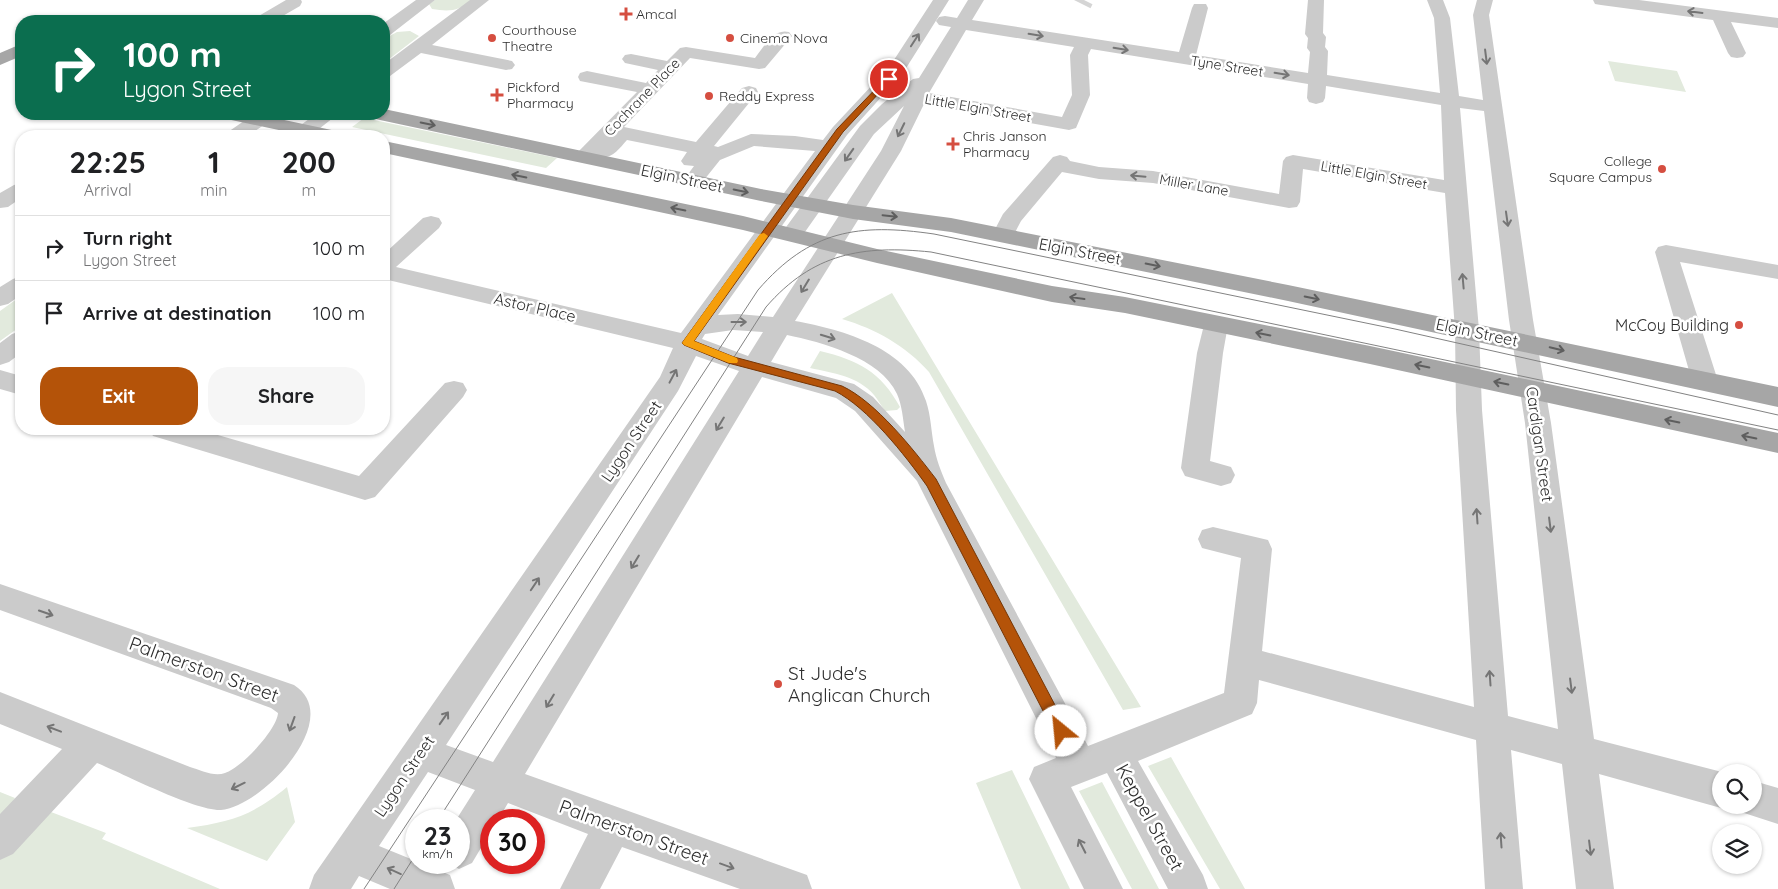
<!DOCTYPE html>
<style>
body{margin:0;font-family:Quicksand,sans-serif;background:#f6f6f6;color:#202124;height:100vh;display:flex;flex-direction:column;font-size:19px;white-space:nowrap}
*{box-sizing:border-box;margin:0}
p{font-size:16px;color:#757577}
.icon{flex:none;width:28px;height:28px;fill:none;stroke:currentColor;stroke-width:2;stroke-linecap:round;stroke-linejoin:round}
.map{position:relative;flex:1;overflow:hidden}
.sheet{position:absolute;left:15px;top:130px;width:375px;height:305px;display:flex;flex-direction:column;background:#fff;border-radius:20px;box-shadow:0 1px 4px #0004}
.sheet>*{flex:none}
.banner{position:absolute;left:15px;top:15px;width:375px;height:105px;border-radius:20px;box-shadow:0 1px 4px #0004;background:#0b6e4f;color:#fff;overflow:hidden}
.tools{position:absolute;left:1712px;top:764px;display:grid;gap:10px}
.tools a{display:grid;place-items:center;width:50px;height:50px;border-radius:50%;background:#fff;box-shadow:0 1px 4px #0004;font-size:25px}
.speed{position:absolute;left:405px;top:809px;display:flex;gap:10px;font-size:25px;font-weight:700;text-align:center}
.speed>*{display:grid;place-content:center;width:65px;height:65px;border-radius:50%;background:#fff;box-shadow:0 1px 4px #0004;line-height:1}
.speed small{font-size:12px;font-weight:400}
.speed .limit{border:8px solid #d22;background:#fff;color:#111}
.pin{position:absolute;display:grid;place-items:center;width:42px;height:42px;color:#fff;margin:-21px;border:2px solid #fff;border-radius:50%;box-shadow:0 1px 5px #0007}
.me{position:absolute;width:55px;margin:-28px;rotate:332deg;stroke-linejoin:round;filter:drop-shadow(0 0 4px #0008)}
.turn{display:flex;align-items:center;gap:18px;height:105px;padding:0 25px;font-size:22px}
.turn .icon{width:65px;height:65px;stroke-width:2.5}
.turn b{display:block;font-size:35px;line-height:42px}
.eta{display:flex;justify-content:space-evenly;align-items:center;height:85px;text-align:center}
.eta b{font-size:30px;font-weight:700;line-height:35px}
.action{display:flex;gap:10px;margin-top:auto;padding:10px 25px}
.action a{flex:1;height:58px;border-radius:20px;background:#b45309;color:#fff;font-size:20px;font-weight:700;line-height:58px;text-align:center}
.action a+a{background:#f6f6f6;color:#202124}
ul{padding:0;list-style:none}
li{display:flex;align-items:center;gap:15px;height:65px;padding:0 25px;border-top:1px solid #e0e0e0}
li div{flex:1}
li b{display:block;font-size:19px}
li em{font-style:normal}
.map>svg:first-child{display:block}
</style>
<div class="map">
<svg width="1778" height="889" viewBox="0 0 1778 889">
<rect width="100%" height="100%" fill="#fff"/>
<path fill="#e2eadd" d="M435 0H473C458 11 450 12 432 9L429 4Z
M410 31 419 36 384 63V39L397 32Z
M1608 61 1677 71 1686 92 1615 81Z
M364 118 557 158 546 168 352 127Z
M892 293 1141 707 1123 710 929 372C906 346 876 329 842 319Z
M21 296V326L0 341V311Z
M820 351C858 360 881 372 900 407L897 410 885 411C881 405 878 400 874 395 858 376 833 373 810 368Z
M1171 757 1245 889H1220L1148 766Z
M1012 770 1070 889H1021L976 783Z
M1102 782 1159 889H1132L1079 791Z
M287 787 295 822 267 861 187 828C230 822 252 816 287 787Z
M0 792 15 798 13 801 48 815 51 812 106 833 102 839 220 889H0Z"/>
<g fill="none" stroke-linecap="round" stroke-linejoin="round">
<path stroke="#d5d5d5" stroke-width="19" stroke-dasharray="19 9" stroke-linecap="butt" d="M1082 4 1084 0"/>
<path fill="#cbcbcb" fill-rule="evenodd" d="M286 0H301L302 2 300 6 274 21H254L257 17Z
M416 0H435L390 35 384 36V23Z
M470 0H489L432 45 512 61 515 65 512 69 506 70 421 53 390 76 384 77V64Z
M933 0H949L903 73 847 135 718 315 738 314 773 317 881 151 904 106 874 134 800 239 792 241 784 239 781 234 860 126 882 104 913 79 919 78 951 27 939 25 936 21 939 17 945 16 957 18 968 0H984L972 20 1179 52 1192 8 1194 4H1206L1208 8 1196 55 1308 73 1310 52 1307 48 1308 38 1305 34 1308 0H1324L1323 33 1326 37 1325 47 1328 51 1327 75 1440 93 1434 18 1427 0H1443L1450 18 1459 96 1483 100 1473 15 1477 0H1493L1489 15 1533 320 1551 423 1594 739 1722 772 1721 805H1728L1721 808 1599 774 1614 889H1576L1562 764 1511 750 1523 889H1485L1476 740 1259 680 1257 703 1252 714 1138 761 1203 875 1208 889H1168L1107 773 1071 787 1123 889H1084L1029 779 1034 767 1056 758 917 481 855 411 836 398 762 377 525 774 793 870 807 875 812 889H740L622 847 600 889H560L588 834 508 803 498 820H491V831L472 863 459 869 445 862H459V820H456L475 790 428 772 379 846 450 875 455 889H390L359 876 351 889H309L314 875 660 377 673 348 384 279V254L423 218 431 216 439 218 442 223 439 228 396 267 681 333 815 151 754 146 720 160 700 185 693 187 686 185 683 181 694 166 684 165 681 161 687 152 627 140C618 150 611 161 596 156 590 162 586 164 577 161L574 157 577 153 637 92 580 81 578 77 580 73 587 71 646 83 658 70 625 63 622 59 625 55 631 54 667 61 680 48 686 47 755 58C764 47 773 28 789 32L792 36 765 68 759 69 690 58 624 127 696 142 742 88 749 86 756 88 758 92 714 146 718 147 751 134 795 136 823 140 833 127 890 66ZM966 30 1074 47 1070 55 1072 95 1062 117 929 93ZM1091 49 1308 84 1307 98 1309 102 1316 104 1323 102 1325 98 1326 86 1441 105 1444 180 1293 155 1286 157 1283 161 1279 194 1153 171 1099 167 1070 161 1067 157 1060 155 1053 157 1003 214 992 235 995 240 1003 242 1011 240 1021 221 1062 172 1099 179 1153 183 1289 208 1297 207 1300 202 1303 169 1445 193 1455 330 1456 410 1474 707 1262 651 1272 549 1268 540 1213 527 1202 530 1198 539 1202 548 1241 558 1224 693 1088 746 946 483C941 471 936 459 934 446 931 431 931 416 926 401 909 348 844 330 795 321L901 151 924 104 1069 130 1076 128 1090 95 1088 55ZM1460 108 1484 111 1509 320 1525 423 1558 729 1508 716 1482 410 1479 330ZM733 330 763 332 748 356 702 339 705 334ZM787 335C821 342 881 358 897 394 902 405 903 419 905 432L873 397 854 384 771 362ZM696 356 739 371 493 762 446 745 678 391Z
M1593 0H1639L1778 18V28L1731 22 1746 53 1743 57 1737 58 1731 57 1728 53 1713 20 1601 5 1595 4Z
M254 114H277L274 118 248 136H225L228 132Z
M316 114H338L310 136H288L291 132Z
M21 183V198L8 207 0 208V193L14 185Z
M1666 245 1778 265V279L1680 262 1718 381 1714 388 1705 390 1696 388 1692 381 1655 252 1658 247Z
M21 276V295L8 304 0 306V287L13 279Z
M1216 317 1225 319 1228 325 1223 353 1210 461 1231 467 1235 475 1231 483 1221 486 1185 476 1181 468 1197 353 1204 325 1207 319Z
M21 331V353L9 362 0 365V343L12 334Z
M0 370 21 376V395L0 389Z
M454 381 463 383 467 390 463 397 375 497 365 500 153 436 149 429H197L359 476 445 383Z
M0 584 294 685C346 718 262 807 221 810 195 811 124 774 97 763L13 854 0 860V814L62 749 0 724V692L190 767C200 770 214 777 225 773 241 768 277 730 278 713L271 708 0 610Z
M1754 781 1778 788V824L1741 812 1738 805H1754Z"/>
<path fill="#a6a6a6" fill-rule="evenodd" d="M21 44V56L0 65V53Z
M384 109 761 189 853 205 951 218 1288 285 1778 387V407L1288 301 951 232 853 219 761 201 380 120 373 118 370 114H384Z
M220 114H256L341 132 344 136H307L222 118Z
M384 141 743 216 877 249 1052 286 1125 297 1370 346 1778 433V453L1370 364 1125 313 1052 302 877 263 743 230 384 153Z"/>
<path stroke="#838383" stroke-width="1" d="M438 820 766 307C813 253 862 245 931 252L1778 430
M364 889 758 290C810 230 858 223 934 234L1395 329 1778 415
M394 889 416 854"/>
</g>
<defs><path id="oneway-shaft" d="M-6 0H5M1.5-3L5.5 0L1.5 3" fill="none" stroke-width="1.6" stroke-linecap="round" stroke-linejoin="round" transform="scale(1.25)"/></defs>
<g stroke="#757575">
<use href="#oneway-shaft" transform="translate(1695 12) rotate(-173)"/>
<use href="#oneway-shaft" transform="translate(1036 35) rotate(9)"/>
<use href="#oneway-shaft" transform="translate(915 40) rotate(-57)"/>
<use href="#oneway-shaft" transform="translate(1121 49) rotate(9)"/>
<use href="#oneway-shaft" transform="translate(1486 57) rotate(83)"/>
<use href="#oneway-shaft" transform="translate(1282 74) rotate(9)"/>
<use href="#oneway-shaft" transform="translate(901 130) rotate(116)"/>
<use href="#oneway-shaft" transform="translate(849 155) rotate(125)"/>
<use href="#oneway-shaft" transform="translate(1138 176) rotate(-175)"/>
<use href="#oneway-shaft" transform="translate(1507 219) rotate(82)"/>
<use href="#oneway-shaft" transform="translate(1463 281) rotate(-95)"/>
<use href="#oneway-shaft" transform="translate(805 286) rotate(121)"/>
<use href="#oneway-shaft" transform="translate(739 322)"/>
<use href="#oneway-shaft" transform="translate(828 337) rotate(17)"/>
<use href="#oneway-shaft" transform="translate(673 376) rotate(-62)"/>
<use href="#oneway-shaft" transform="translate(720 424) rotate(121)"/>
<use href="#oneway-shaft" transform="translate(1477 516) rotate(-94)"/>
<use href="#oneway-shaft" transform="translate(1550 525) rotate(83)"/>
<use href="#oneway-shaft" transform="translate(635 562) rotate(121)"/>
<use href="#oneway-shaft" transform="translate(535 584) rotate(-56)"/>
<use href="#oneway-shaft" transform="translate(46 613) rotate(19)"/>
<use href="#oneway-shaft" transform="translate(1490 678) rotate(-94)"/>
<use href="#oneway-shaft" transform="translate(1571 686) rotate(83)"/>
<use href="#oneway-shaft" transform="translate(550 701) rotate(121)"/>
<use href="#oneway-shaft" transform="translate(444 718) rotate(-55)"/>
<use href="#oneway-shaft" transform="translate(292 724) rotate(110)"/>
<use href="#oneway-shaft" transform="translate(54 729) rotate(-159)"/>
<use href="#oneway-shaft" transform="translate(238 786) rotate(154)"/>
<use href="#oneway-shaft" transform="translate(1501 840) rotate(-94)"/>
<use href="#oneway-shaft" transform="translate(1082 846) rotate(-117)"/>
<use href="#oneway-shaft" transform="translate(1590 848) rotate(83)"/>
<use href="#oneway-shaft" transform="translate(727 866) rotate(20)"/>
<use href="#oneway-shaft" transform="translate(394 871) rotate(-156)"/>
</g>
<g stroke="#5e5e5e">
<use href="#oneway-shaft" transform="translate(428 124) rotate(12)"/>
<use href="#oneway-shaft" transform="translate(519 176) rotate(-168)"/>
<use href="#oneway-shaft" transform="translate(741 191) rotate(12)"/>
<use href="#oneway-shaft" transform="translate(678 209) rotate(-168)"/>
<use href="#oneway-shaft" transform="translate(890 216) rotate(6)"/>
<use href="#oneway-shaft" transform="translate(1153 265) rotate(11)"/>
<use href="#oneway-shaft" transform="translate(1077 298) rotate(-172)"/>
<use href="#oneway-shaft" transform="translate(1312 298) rotate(12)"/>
<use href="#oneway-shaft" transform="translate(1263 334) rotate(-169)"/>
<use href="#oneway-shaft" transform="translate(1557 349) rotate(13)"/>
<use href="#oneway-shaft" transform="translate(1422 366) rotate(-168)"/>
<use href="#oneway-shaft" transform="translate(1501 383) rotate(-168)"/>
<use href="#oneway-shaft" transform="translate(1672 421) rotate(-168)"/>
<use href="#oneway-shaft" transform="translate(1749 437) rotate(-168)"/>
</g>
<path fill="#b45309" stroke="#753606" d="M886 78 892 79 843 132 694 341 734 357 842 386C876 402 913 449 936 479L1066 726 1068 731 1066 736 1061 738 1056 736 927 486C905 455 868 408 835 391L728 363 684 345 682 343 837 129Z"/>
<path fill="#f59e0b" d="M764 233 768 236 694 341 737 358 738 361 737 363H729L684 345 682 343 684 340 760 234Z"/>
<g fill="#d54e40" stroke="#fff" stroke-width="2">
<path d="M623.5 6.5h5v5h5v5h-5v5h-5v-5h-5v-5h5z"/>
<circle cx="492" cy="38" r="5"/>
<circle cx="730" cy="38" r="5"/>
<path d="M494.5 87.5h5v5h5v5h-5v5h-5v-5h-5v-5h5z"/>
<circle cx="709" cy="96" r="5"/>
<path d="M950.5 136.5h5v5h5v5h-5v5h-5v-5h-5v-5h5z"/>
<circle cx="1662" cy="169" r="5"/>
<circle cx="1739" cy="325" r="5"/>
<circle cx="778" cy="684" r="5"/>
</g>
<g text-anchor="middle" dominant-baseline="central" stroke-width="5" stroke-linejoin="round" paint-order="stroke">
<g font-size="14" fill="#2e2e2e" stroke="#fff" text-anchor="start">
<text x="636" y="14">Amcal</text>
<text x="502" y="30">Courthouse<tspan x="502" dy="16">Theatre</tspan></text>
<text x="740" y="38">Cinema Nova</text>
<text x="507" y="87">Pickford<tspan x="507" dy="16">Pharmacy</tspan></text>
<text x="719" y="96">Reddy Express</text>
<text x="963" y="136">Chris Janson<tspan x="963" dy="16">Pharmacy</tspan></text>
<text x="1652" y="161" text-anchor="end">College<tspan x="1652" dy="16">Square Campus</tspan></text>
</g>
<g font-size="14" fill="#2e2e2e" stroke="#fff">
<text transform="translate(1227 66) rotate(9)">Tyne Street</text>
<text transform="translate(642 97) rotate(-46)">Cochrane Place</text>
<text transform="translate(978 108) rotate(10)">Little Elgin Street</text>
<text transform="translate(1374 175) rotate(10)">Little Elgin Street</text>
<text transform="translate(1194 185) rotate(10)">Miller Lane</text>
</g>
<g font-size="16" fill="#2e2e2e" stroke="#fff">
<text transform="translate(682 178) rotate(12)">Elgin Street</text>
<text transform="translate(1080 251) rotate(11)">Elgin Street</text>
<text transform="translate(535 307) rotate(13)">Astor Place</text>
<text transform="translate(1477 332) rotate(12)">Elgin Street</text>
<text transform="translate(631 441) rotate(-56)">Lygon Street</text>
<text transform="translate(1540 444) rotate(82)">Cardigan Street</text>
<text transform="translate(404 776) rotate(-56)">Lygon Street</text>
</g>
<g font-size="16" fill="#2e2e2e" stroke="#fff" text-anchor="end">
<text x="1729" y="325">McCoy Building</text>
</g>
<g font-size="19" fill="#2e2e2e" stroke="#fff">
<text transform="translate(204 669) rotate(20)">Palmerston Street</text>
<text transform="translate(1150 817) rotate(61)">Keppel Street</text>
<text transform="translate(634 832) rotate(20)">Palmerston Street</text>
</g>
<g font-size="19" fill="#2e2e2e" stroke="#fff" text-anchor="start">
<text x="788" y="673">St Jude's<tspan x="788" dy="22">Anglican Church</tspan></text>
</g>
</g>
</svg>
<div class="tools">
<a><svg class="icon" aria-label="search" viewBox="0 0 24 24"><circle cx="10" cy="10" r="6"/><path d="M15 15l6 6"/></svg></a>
<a><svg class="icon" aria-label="layers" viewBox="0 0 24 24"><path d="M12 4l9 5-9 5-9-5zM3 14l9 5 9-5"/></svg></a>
</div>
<div class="speed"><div>23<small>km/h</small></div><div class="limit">30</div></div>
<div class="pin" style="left:889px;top:79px;background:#d93025"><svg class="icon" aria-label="arrive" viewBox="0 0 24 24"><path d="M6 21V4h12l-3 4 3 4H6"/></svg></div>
<svg class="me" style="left:1061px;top:731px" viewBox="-20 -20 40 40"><circle r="19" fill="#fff"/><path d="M0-13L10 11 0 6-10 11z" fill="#b45309"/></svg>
<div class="banner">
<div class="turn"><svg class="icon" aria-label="right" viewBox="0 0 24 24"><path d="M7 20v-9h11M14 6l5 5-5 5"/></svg><div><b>100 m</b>Lygon Street</div></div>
</div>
<section class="sheet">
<div class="eta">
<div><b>22:25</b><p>Arrival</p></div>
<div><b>1</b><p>min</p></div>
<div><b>200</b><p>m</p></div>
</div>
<ul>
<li><svg class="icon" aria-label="right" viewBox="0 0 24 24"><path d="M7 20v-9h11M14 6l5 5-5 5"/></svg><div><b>Turn right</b><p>Lygon Street</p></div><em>100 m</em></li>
<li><svg class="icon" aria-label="arrive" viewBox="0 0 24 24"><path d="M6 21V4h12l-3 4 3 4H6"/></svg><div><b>Arrive at destination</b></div><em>100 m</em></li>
</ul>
<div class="action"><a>Exit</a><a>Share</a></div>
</section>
</div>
